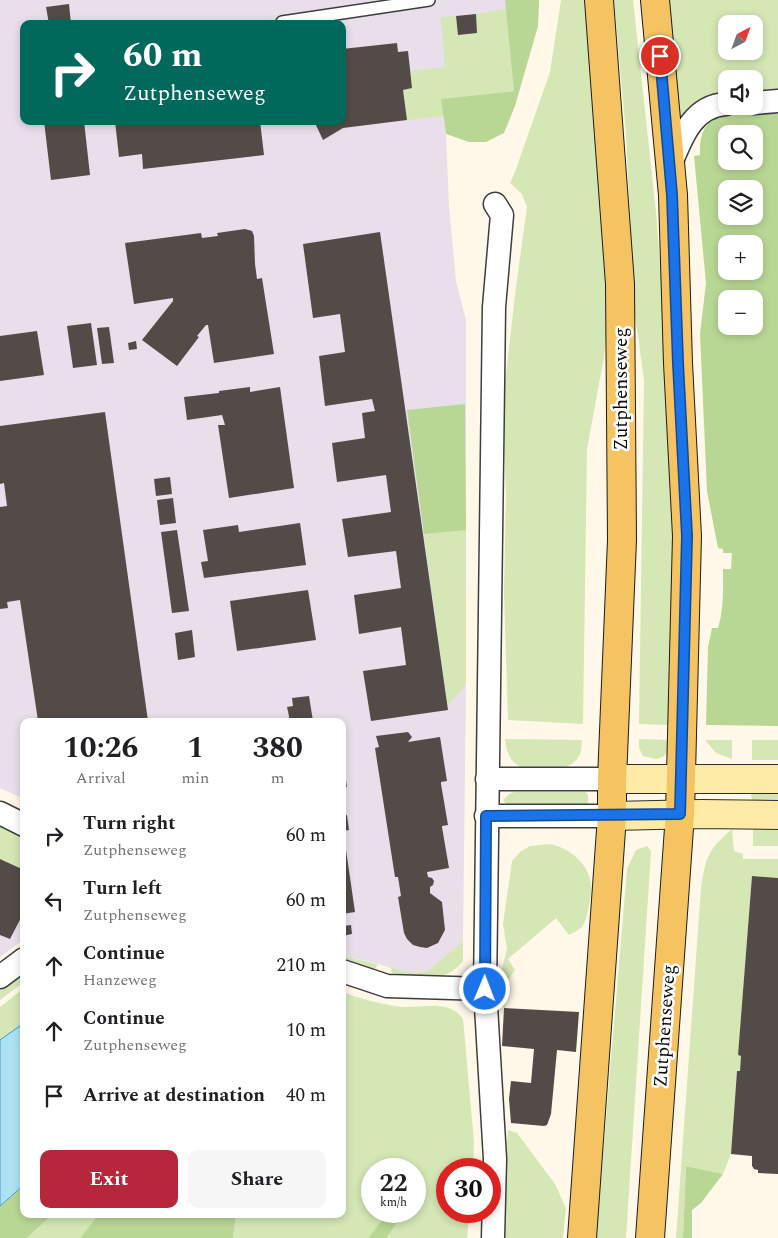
<!DOCTYPE html>
<meta charset="utf-8">
<style>
body{margin:0;font-family:Spectral,serif;background:#f6f6f6;color:#202124;height:100vh;display:flex;flex-direction:column;font-size:19px;white-space:nowrap}
*{box-sizing:border-box;margin:0}
p{font-size:16px;color:#757577}
.icon{flex:none;width:28px;height:28px;fill:none;stroke:currentColor;stroke-width:2;stroke-linecap:round;stroke-linejoin:round}
.map{position:relative;flex:1;overflow:hidden}
.side{position:absolute;left:20px;top:718px;width:326px;height:500px;display:flex;flex-direction:column;background:#fff;border-radius:10px;box-shadow:0 2px 8px #0003}
.side>*{flex:none}
.hud{position:absolute;left:20px;top:20px;width:326px;height:105px;border-radius:10px;box-shadow:0 2px 8px #0003;background:#00695c;color:#fff;overflow:hidden}
.needle{width:32px;rotate:41deg}
.fabs{position:absolute;left:718px;top:15px;display:grid;gap:10px}
.fabs a{display:grid;place-items:center;width:45px;height:45px;border-radius:10px;background:#fff;box-shadow:0 2px 8px #0003;font-size:25px}
.speed{position:absolute;left:361px;top:1158px;display:flex;gap:10px;font-size:25px;font-weight:700;text-align:center}
.speed>*{display:grid;place-content:center;width:65px;height:65px;border-radius:50%;background:#fff;box-shadow:0 2px 8px #0003;line-height:1}
.speed small{font-size:12px;font-weight:400}
.speed .limit{border:8px solid #d22;background:#fff;color:#111}
.pin{position:absolute;display:grid;place-items:center;width:42px;height:42px;color:#fff;margin:-21px;border:2px solid #fff;border-radius:50%;box-shadow:0 1px 5px #0007}
.me{position:absolute;width:55px;margin:-28px;rotate:1deg;stroke-linejoin:round;filter:drop-shadow(0 0 4px #0008)}
.turn{display:flex;align-items:center;gap:18px;height:105px;padding:0 20px;font-size:22px}
.turn .icon{width:65px;height:65px;stroke-width:2.5}
.turn b{display:block;font-size:35px;line-height:42px}
.eta{display:flex;justify-content:space-evenly;align-items:center;height:85px;text-align:center}
.eta b{font-size:30px;font-weight:700;line-height:35px}
.cta{display:flex;gap:10px;margin-top:auto;padding:10px 20px}
.cta a{flex:1;height:58px;border-radius:10px;background:#b7273c;color:#fff;font-size:20px;font-weight:700;line-height:58px;text-align:center}
.cta a+a{background:#f6f6f6;color:#202124}
ul{padding:0;list-style:none}
li{display:flex;align-items:center;gap:15px;height:65px;padding:0 20px}
li div{flex:1}
li b{display:block;font-size:19px}
li em{font-style:normal}
.map>svg:first-child{display:block}
</style>
<div class="map">
<svg width="778" height="1238" viewBox="0 0 778 1238">
<rect width="100%" height="100%" fill="#fff8e9"/>
<path fill="#e8dfea" fill-rule="evenodd" d="M0 0H539L538 26 519 90 441 99 446 134 449 206 456 281 466 320V684L463 941 428 971 412 973 396 970 376 963 351 958 343 953 342 721H24V799L0 788ZM24 24H342V121H24Z
M0 827 24 838V939L0 957Z"/>
<path fill="#d4e7b4" fill-rule="evenodd" d="M561 0H588L607 247 608 318 604 357 587 449 583 724 508 720 504 593 506 494 503 400 516 287 527 207 522 194 510 183 515 172 550 72Z
M614 0H633L656 212 669 380 675 600 670 725 639 724 644 380 635 315 626 135Z
M669 0H778V95L754 96V79H726V97L681 123ZM726 24H754V51H726Z
M506 9 514 91 442 99 444 116 407 120 403 90 412 88 410 71 445 67 441 17 456 16 458 35 477 33 476 14Z
M466 530V684L448 706 424 534Z
M505 739 582 740C581 745 582 752 579 756 570 773 534 775 519 766 509 760 506 750 505 739Z
M639 739 668 740V751L663 757 656 759 643 756 639 748Z
M705 740H732V759L716 753Z
M752 740H778V760H752Z
M514 792H585L588 795V804L583 809 508 807 503 800 509 794Z
M751 793H778V805L752 803Z
M778 822V846H753V823Z
M0 827 24 838V870L0 859Z
M732 829 734 851 743 854V859H778V878L752 876 738 1055 741 1056 740 1071 737 1072 731 1154 723 1174 686 1166 683 1238H676L701 888C706 856 708 850 732 829Z
M550 844C570 848 589 864 591 885 592 891 590 899 589 905 588 911 586 922 582 927 579 930 573 933 569 935L556 918 508 959 515 970 509 979 505 1008 496 1003 497 988 507 949 503 924 512 861 520 852 530 846Z
M647 846 651 851 626 1238H596L627 869 636 850Z
M463 941V961C442 987 420 975 392 973L391 968 412 973 428 971Z
M342 953 351 958 378 964 375 969H371L343 962Z
M24 972V982L0 1000V989Z
M24 988V1023L0 1040V1007Z
M343 992C353 997 392 1007 404 1007 424 1008 449 999 463 1019L474 1142 473 1169H448V1211H469L467 1238H386L406 1211H415V1169H372V1211H389L368 1238H233L236 1214H342Z
M508 1130 517 1133 555 1184 564 1204 566 1208 563 1238H502V1202Z
M53 1214H99L80 1238H27Z"/>
<path fill="#b9d794" fill-rule="evenodd" d="M505 0H539L538 26 515 106 504 133 486 142H469L446 134 441 99 514 91Z
M778 109V726L706 725 708 647 712 628H718C724 609 723 589 723 569H731L732 553H723V549L718 548 707 491 700 334 706 283 694 156 700 155C699 131 707 115 733 115L734 113ZM726 134H754V161H726ZM726 189H754V216H726ZM726 244H754V271H726ZM726 299H754V326H726Z
M465 404 466 530 424 534 407 410Z
M686 1166 723 1174 701 1203 692 1210V1238H683Z
M24 1186V1214H53L27 1238H0V1206Z
M389 1211H406L386 1238H368Z
M99 1214H236L233 1238H80Z"/>
<path fill="#afe1f4" stroke="#389eca" d="M24 1023V1185L0 1206V1040Z"/>
<path fill="#534b48" d="M69 4 71 24H49L46 7Z
M476 14 477 33 458 35 456 16Z
M397 43 398 52 408 51 412 88 403 90 407 120 343 128 323 140 314 121H342V49Z
M44 121H84L90 175 51 180Z
M115 121H260L264 155 143 169 142 154 119 157Z
M245 229 252 231 254 236 255 264 257 279 262 278 274 354 214 363 208 325H206L197 336 199 337 177 366 142 340 173 301V298L134 304 125 243 201 233 202 238 218 236 217 233Z
M380 232 448 710 371 721 363 671 406 665 401 627 359 634 354 595 401 588 396 551 348 557 342 519 391 512 386 475 337 482 332 443 365 438 362 413 375 411 372 399 325 406 319 356 345 352 340 314 313 318 303 244Z
M91 323 97 365 73 368 67 326Z
M109 327 114 363 102 364 97 328Z
M37 331 44 375 0 381V336Z
M136 341 137 349 129 350 128 343Z
M250 387V392L280 387 294 488 229 498 218 425H225L222 415 187 420 184 397 219 393V391Z
M105 412 148 721H38L20 600 7 602 8 608 0 609V507L7 506 4 483 0 484V426Z
M170 477 172 494 156 496 154 479Z
M173 498 176 523 160 525 157 500Z
M300 523 306 565 204 578 201 562 208 561 203 530 238 525 239 532Z
M177 530 189 611 172 613 161 532Z
M308 590 316 640 237 651 230 601Z
M192 630 195 657 178 660 175 633Z
M309 696 313 721H290L287 707 293 706 292 698Z
M408 732 412 737 408 742 440 737 447 781 441 782V784L448 825 442 826V827L449 868 427 872 428 877 432 878 434 881 433 885 430 887V893L442 902 445 930 438 943 427 948 420 947 413 945 407 939 404 933 398 897 401 896 398 877H395L375 748 379 747 376 736Z
M344 768 347 787H342V769Z
M347 815 349 830 342 831V816Z
M342 850H346L355 912 342 914Z
M0 859 24 870V912L10 939 0 935Z
M752 876 778 878V1174L758 1173V1170L754 1169 752 1166V1156L731 1154 737 1071H740L741 1056 738 1055Z
M351 925 352 934 342 936V926Z
M504 1008 579 1012 576 1052 557 1050 551 1114 547 1125 544 1126 511 1123 509 1099 511 1081 531 1083 534 1049 502 1046Z"/>
<g fill="none" stroke-linecap="round" stroke-linejoin="round">
<g stroke="#3e3e3e" stroke-width="14">
<path id="lane" d="M282 22 429 0"/>
</g>
<g stroke="#3e3e3e" stroke-width="25">
<path id="street" d="M754 103 778 101
M670 166C681 139 692 106 726 104
M487 779H612
M0 813 24 825
M486 816H612
M342 971 387 986 485 989
M0 977 24 959
M493 1238 495 1159 485 989 494 307 502 215 495 204"/>
</g>
<g stroke="#2d2d2d" stroke-width="30">
<path id="secondary" d="M612 779H778
M612 816 701 814 778 815"/>
</g>
<g stroke="#1c1c1c" stroke-width="30">
<path id="primary" d="M582 1238 612 816V779L622 540 620 284 599 0
M650 1238 680 814 687 536 678 363 673 195 655 0"/>
</g>
<use href="#lane" stroke="#fff" stroke-width="11"/>
<use href="#street" stroke="#fff" stroke-width="22"/>
<use href="#secondary" stroke="#fdeba5" stroke-width="28"/>
<use href="#primary" stroke="#f6c362" stroke-width="28"/>
</g>
<g fill="none" stroke-linecap="round" stroke-linejoin="round">
<g stroke="#114b97" stroke-width="12">
<path id="route" d="M485 989 486 816 680 814 687 536 678 363 672 195 660 56"/>
</g>
<use href="#route" stroke="#1a73e8" stroke-width="9"/>
</g>
<g text-anchor="middle" dominant-baseline="central" stroke-width="5" stroke-linejoin="round" paint-order="stroke">
<g font-size="19" fill="#0b0b0b" stroke="#fff">
<text transform="translate(621 389) rotate(-90)">Zutphenseweg</text>
<text transform="translate(665 1026) rotate(-86)">Zutphenseweg</text>
</g>
</g>
</svg>
<div class="fabs">
<a><svg class="needle" viewBox="-14 -14 28 28"><path d="M0-13l5 13h-10z" fill="#e53935"/><path d="M0 13l5-13h-10z" fill="#757577"/></svg></a>
<a><svg class="icon" aria-label="sound" viewBox="0 0 24 24"><path d="M4 9h4l5-4v14l-5-4H4zM17 9q2 3 0 6"/></svg></a>
<a><svg class="icon" aria-label="search" viewBox="0 0 24 24"><circle cx="10" cy="10" r="6"/><path d="M15 15l6 6"/></svg></a>
<a><svg class="icon" aria-label="layers" viewBox="0 0 24 24"><path d="M12 4l9 5-9 5-9-5zM3 14l9 5 9-5"/></svg></a>
<a>+</a>
<a>−</a>
</div>
<div class="speed"><div>22<small>km/h</small></div><div class="limit">30</div></div>
<div class="pin" style="left:660px;top:56px;background:#d93025"><svg class="icon" aria-label="arrive" viewBox="0 0 24 24"><path d="M6 21V4h12l-3 4 3 4H6"/></svg></div>
<svg class="me" style="left:485px;top:989px" viewBox="-20 -20 40 40"><circle r="17" fill="#1a73e8" stroke="#fff" stroke-width="3"/><path d="M0-11L8 9 0 5-8 9z" fill="#fff"/></svg>
<div class="hud">
<div class="turn"><svg class="icon" aria-label="right" viewBox="0 0 24 24"><path d="M7 20v-9h11M14 6l5 5-5 5"/></svg><div><b>60 m</b>Zutphenseweg</div></div>
</div>
<section class="side">
<div class="eta">
<div><b>10:26</b><p>Arrival</p></div>
<div><b>1</b><p>min</p></div>
<div><b>380</b><p>m</p></div>
</div>
<ul>
<li><svg class="icon" aria-label="right" viewBox="0 0 24 24"><path d="M7 20v-9h11M14 6l5 5-5 5"/></svg><div><b>Turn right</b><p>Zutphenseweg</p></div><em>60 m</em></li>
<li><svg class="icon" aria-label="left" viewBox="0 0 24 24"><path d="M17 20v-9H6M10 6l-5 5 5 5"/></svg><div><b>Turn left</b><p>Zutphenseweg</p></div><em>60 m</em></li>
<li><svg class="icon" aria-label="ahead" viewBox="0 0 24 24"><path d="M12 20V5M6 11l6-6 6 6"/></svg><div><b>Continue</b><p>Hanzeweg</p></div><em>210 m</em></li>
<li><svg class="icon" aria-label="ahead" viewBox="0 0 24 24"><path d="M12 20V5M6 11l6-6 6 6"/></svg><div><b>Continue</b><p>Zutphenseweg</p></div><em>10 m</em></li>
<li><svg class="icon" aria-label="arrive" viewBox="0 0 24 24"><path d="M6 21V4h12l-3 4 3 4H6"/></svg><div><b>Arrive at destination</b></div><em>40 m</em></li>
</ul>
<div class="cta"><a>Exit</a><a>Share</a></div>
</section>
</div>
